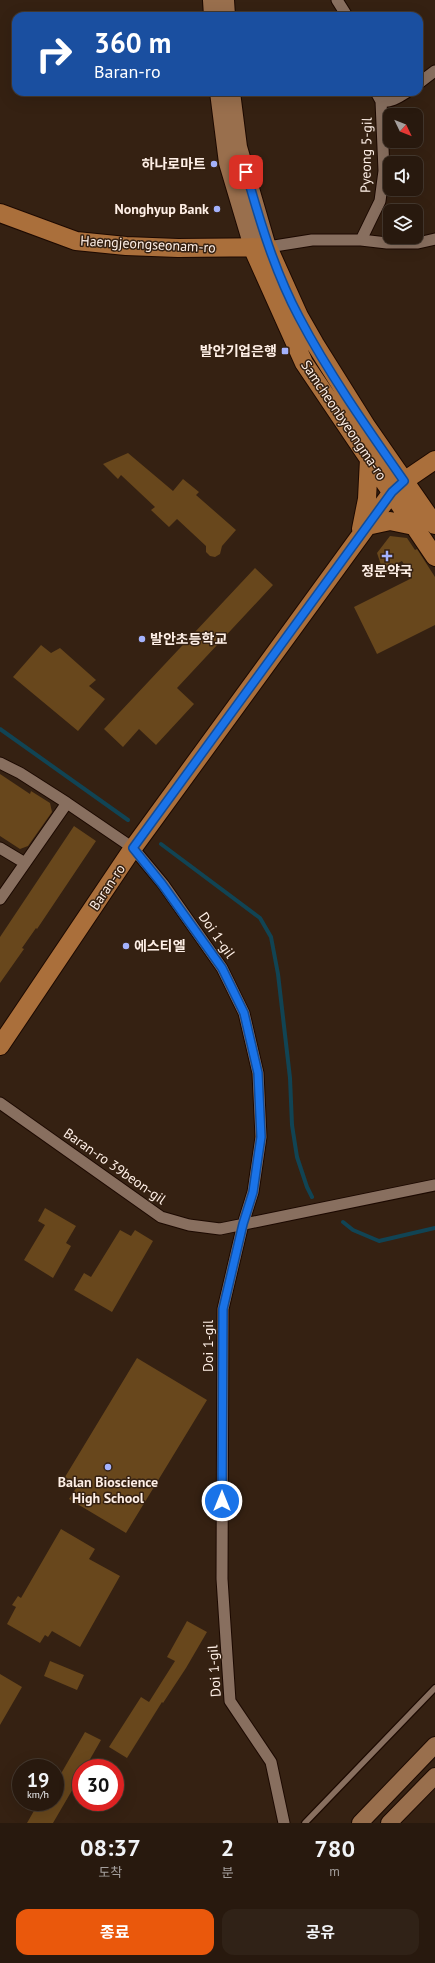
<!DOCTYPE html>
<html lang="ko">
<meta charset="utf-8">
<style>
body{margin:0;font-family:"PT Sans","Noto Sans KR",sans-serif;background:#302217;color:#f1f3f6;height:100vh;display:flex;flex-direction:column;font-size:15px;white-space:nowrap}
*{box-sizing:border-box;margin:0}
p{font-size:13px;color:#a5a09e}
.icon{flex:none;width:22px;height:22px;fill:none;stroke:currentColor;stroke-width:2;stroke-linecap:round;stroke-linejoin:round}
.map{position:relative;height:1823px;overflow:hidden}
.sheet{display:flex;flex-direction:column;background:#28190e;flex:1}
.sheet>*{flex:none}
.hud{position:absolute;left:12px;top:12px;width:411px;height:84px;border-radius:12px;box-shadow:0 4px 16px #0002,0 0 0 1px #44382e;background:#1a4fa0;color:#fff;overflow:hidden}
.needle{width:26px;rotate:133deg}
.tools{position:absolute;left:383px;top:108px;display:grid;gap:8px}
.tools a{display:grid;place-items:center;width:40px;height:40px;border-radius:8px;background:#28190e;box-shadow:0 4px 16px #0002,0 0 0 1px #44382e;font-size:20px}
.speed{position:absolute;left:12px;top:1759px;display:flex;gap:8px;font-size:20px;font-weight:700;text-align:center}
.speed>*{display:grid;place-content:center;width:52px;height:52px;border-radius:50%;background:#28190e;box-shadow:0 4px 16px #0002,0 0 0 1px #44382e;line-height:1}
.speed small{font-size:10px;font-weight:400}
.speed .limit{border:6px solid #d22;background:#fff;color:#111}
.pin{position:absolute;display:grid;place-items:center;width:34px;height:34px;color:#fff;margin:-17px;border-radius:8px;box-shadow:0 2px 6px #0006}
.me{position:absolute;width:44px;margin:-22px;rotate:0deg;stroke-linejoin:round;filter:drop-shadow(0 0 3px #0008)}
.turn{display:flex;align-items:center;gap:14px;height:84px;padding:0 16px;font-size:18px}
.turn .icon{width:52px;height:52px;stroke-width:2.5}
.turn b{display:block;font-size:28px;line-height:34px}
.eta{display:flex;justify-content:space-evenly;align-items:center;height:68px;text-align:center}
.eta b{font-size:24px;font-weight:700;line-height:28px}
.cta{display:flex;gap:8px;margin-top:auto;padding:8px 16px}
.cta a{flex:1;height:46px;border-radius:12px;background:#ea580c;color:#fff;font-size:16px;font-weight:700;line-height:46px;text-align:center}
.cta a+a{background:#302217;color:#f1f3f6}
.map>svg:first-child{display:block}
</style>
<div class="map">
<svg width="435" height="1823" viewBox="0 0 435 1823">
<rect width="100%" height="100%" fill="#352112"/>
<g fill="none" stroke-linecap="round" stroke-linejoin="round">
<path stroke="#114454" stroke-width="4" d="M0 729 128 820
M161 844 260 918 271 937 278 974 290 1078 292 1125 297 1157 307 1187 312 1197
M343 1222 353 1230 379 1241 435 1228"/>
</g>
<path fill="#68471c" d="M128 453 173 491 183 479 199 492 196 495 236 530 222 546 220 554 215 557 210 556 206 552V546L177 519 169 527 151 510 155 507 121 475 118 479 103 464Z
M390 536 407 538 415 550 417 549 435 577V625L377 654 354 607 412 578 402 561 387 569 381 565 377 553Z
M255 568 273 585 177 688 194 704 156 745 139 729 123 747 104 729Z
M41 645 51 653 60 648 96 680 89 686 105 699 78 731 13 677Z
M0 774 30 794 31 791 50 803 52 812 28 846 20 849 0 836Z
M74 826 96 841 37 929 36 928 22 948 24 949 0 983V937Z
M45 1208 76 1226 66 1243 71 1246 53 1278 24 1260 45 1225 38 1221Z
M120 1230 131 1236 135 1230 153 1241 112 1312 74 1290 84 1273 91 1277Z
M137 1358 207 1400 126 1533 69 1499 78 1485 65 1477Z
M61 1529 95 1549 89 1559 120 1576 80 1647 52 1631 48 1637 45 1635 40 1643 7 1624 16 1607 12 1605 18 1596 21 1598Z
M187 1621 207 1632 186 1668 163 1703 162 1702 127 1758 109 1747 141 1697 149 1702 175 1661 167 1657Z
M50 1661 84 1675 77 1690 44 1676Z
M0 1674 22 1687 0 1725Z
M85 1732 101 1740 85 1768H81V1775L53 1823H27L39 1802H55V1784Z"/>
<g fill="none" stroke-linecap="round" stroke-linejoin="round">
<g stroke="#1c0900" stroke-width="8">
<path id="lane" d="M305 1823 435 1688"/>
</g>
<g stroke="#1c0900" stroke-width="13">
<path id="street" d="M337 0 347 16
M419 83 435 71
M381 101C390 103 399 97 407 92
M361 240 380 201 384 171 381 101 376 92
M268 247 312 240H361L387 243H418L435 239
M0 763 20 773 67 803 133 848 163 884 222 968 244 1013 258 1073 261 1137 253 1192 243 1224 223 1309 222 1579 230 1701 271 1762 284 1823
M0 848 25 863
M0 899 67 803
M0 1103 161 1217 189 1225 220 1229 435 1185"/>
</g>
<g stroke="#1c0900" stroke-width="18">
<path id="secondary" d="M211 0 212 16
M226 0 227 16
M218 92 227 163 252 247
M232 92 239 147 268 247
M360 1823 435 1745
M389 1823 435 1776"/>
</g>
<g stroke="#1c0900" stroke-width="20">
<path id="primary" d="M0 213 76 241 126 246 178 248 268 247 299 316 315 344 367 427 435 525
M252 247 304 363 435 557
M367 526 390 521 414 526
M361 529 367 499 369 459
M0 1046 133 848 392 492 404 481 435 460"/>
</g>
<use href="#lane" stroke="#886f5f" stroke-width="5.5"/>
<use href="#street" stroke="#886f5f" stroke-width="11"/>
<use href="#secondary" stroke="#996f4d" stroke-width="16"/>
<use href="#primary" stroke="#aa6f3b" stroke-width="18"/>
</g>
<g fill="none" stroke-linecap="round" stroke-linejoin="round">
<g stroke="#114b97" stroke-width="10">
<path id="route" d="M222 1501 223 1309 243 1224 253 1192 257 1164 261 1137 258 1073 244 1013 222 968 162 884 133 848 392 492 404 481C367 428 329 374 299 317 275 272 260 222 246 172"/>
</g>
<use href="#route" stroke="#1a73e8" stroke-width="7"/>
</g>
<g fill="#a4b2fc" stroke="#352112" stroke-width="1.5">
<circle cx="214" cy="164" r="4"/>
<circle cx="217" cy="209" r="4"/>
<rect x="281" y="347" width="8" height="8" rx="2"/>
<path d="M385 550h4v4h4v4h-4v4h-4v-4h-4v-4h4z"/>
<circle cx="142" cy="639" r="4"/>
<circle cx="126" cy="946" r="4"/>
<circle cx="108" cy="1467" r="4"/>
</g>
<g text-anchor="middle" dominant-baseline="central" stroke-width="3" stroke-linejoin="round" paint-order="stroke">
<g font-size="14" fill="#feefe6" stroke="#352112">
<text transform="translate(366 155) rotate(-89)">Pyeong 5-gil</text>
<text transform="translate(148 244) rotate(3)">Haengjeongseonam-ro</text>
<text transform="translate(344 420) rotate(56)">Samcheonbyeongma-ro</text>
<text transform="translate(107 887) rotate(-56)">Baran-ro</text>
<text transform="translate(217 935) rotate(55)">Doi 1-gil</text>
<text transform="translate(115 1166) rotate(35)">Baran-ro 39beon-gil</text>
<text transform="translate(208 1346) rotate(-90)">Doi 1-gil</text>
<text transform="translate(214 1671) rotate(-94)">Doi 1-gil</text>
</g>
<g font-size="14" font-weight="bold" fill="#feefe6" stroke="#352112" text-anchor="end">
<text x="206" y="164">하나로마트</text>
<text x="209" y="209">Nonghyup Bank</text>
<text x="277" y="351">발안기업은행</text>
<text x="387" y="571" text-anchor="middle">정문약국</text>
<text x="150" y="639" text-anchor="start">발안초등학교</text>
<text x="134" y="946" text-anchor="start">에스티엘</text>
<text x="108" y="1482" text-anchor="middle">Balan Bioscience<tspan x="108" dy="16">High School</tspan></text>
</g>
</g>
</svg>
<div class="tools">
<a><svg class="needle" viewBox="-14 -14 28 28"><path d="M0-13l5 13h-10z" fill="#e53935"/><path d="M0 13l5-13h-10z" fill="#a5a09e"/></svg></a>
<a><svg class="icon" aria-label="sound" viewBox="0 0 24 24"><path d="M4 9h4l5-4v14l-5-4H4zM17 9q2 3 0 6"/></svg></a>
<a><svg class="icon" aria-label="layers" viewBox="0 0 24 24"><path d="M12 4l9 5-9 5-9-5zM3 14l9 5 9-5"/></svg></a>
</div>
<div class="speed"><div>19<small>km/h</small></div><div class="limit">30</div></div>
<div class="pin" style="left:246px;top:172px;background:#d93025"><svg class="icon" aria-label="arrive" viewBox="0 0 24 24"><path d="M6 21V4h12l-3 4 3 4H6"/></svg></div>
<svg class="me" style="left:222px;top:1501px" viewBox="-20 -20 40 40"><circle r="17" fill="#1a73e8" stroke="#fff" stroke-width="3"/><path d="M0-11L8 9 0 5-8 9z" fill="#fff"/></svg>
<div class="hud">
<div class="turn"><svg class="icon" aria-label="right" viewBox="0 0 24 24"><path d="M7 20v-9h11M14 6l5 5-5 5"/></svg><div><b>360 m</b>Baran-ro</div></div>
</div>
</div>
<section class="sheet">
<div class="eta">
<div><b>08:37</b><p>도착</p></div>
<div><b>2</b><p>분</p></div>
<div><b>780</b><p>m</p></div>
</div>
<div class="cta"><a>종료</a><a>공유</a></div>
</section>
